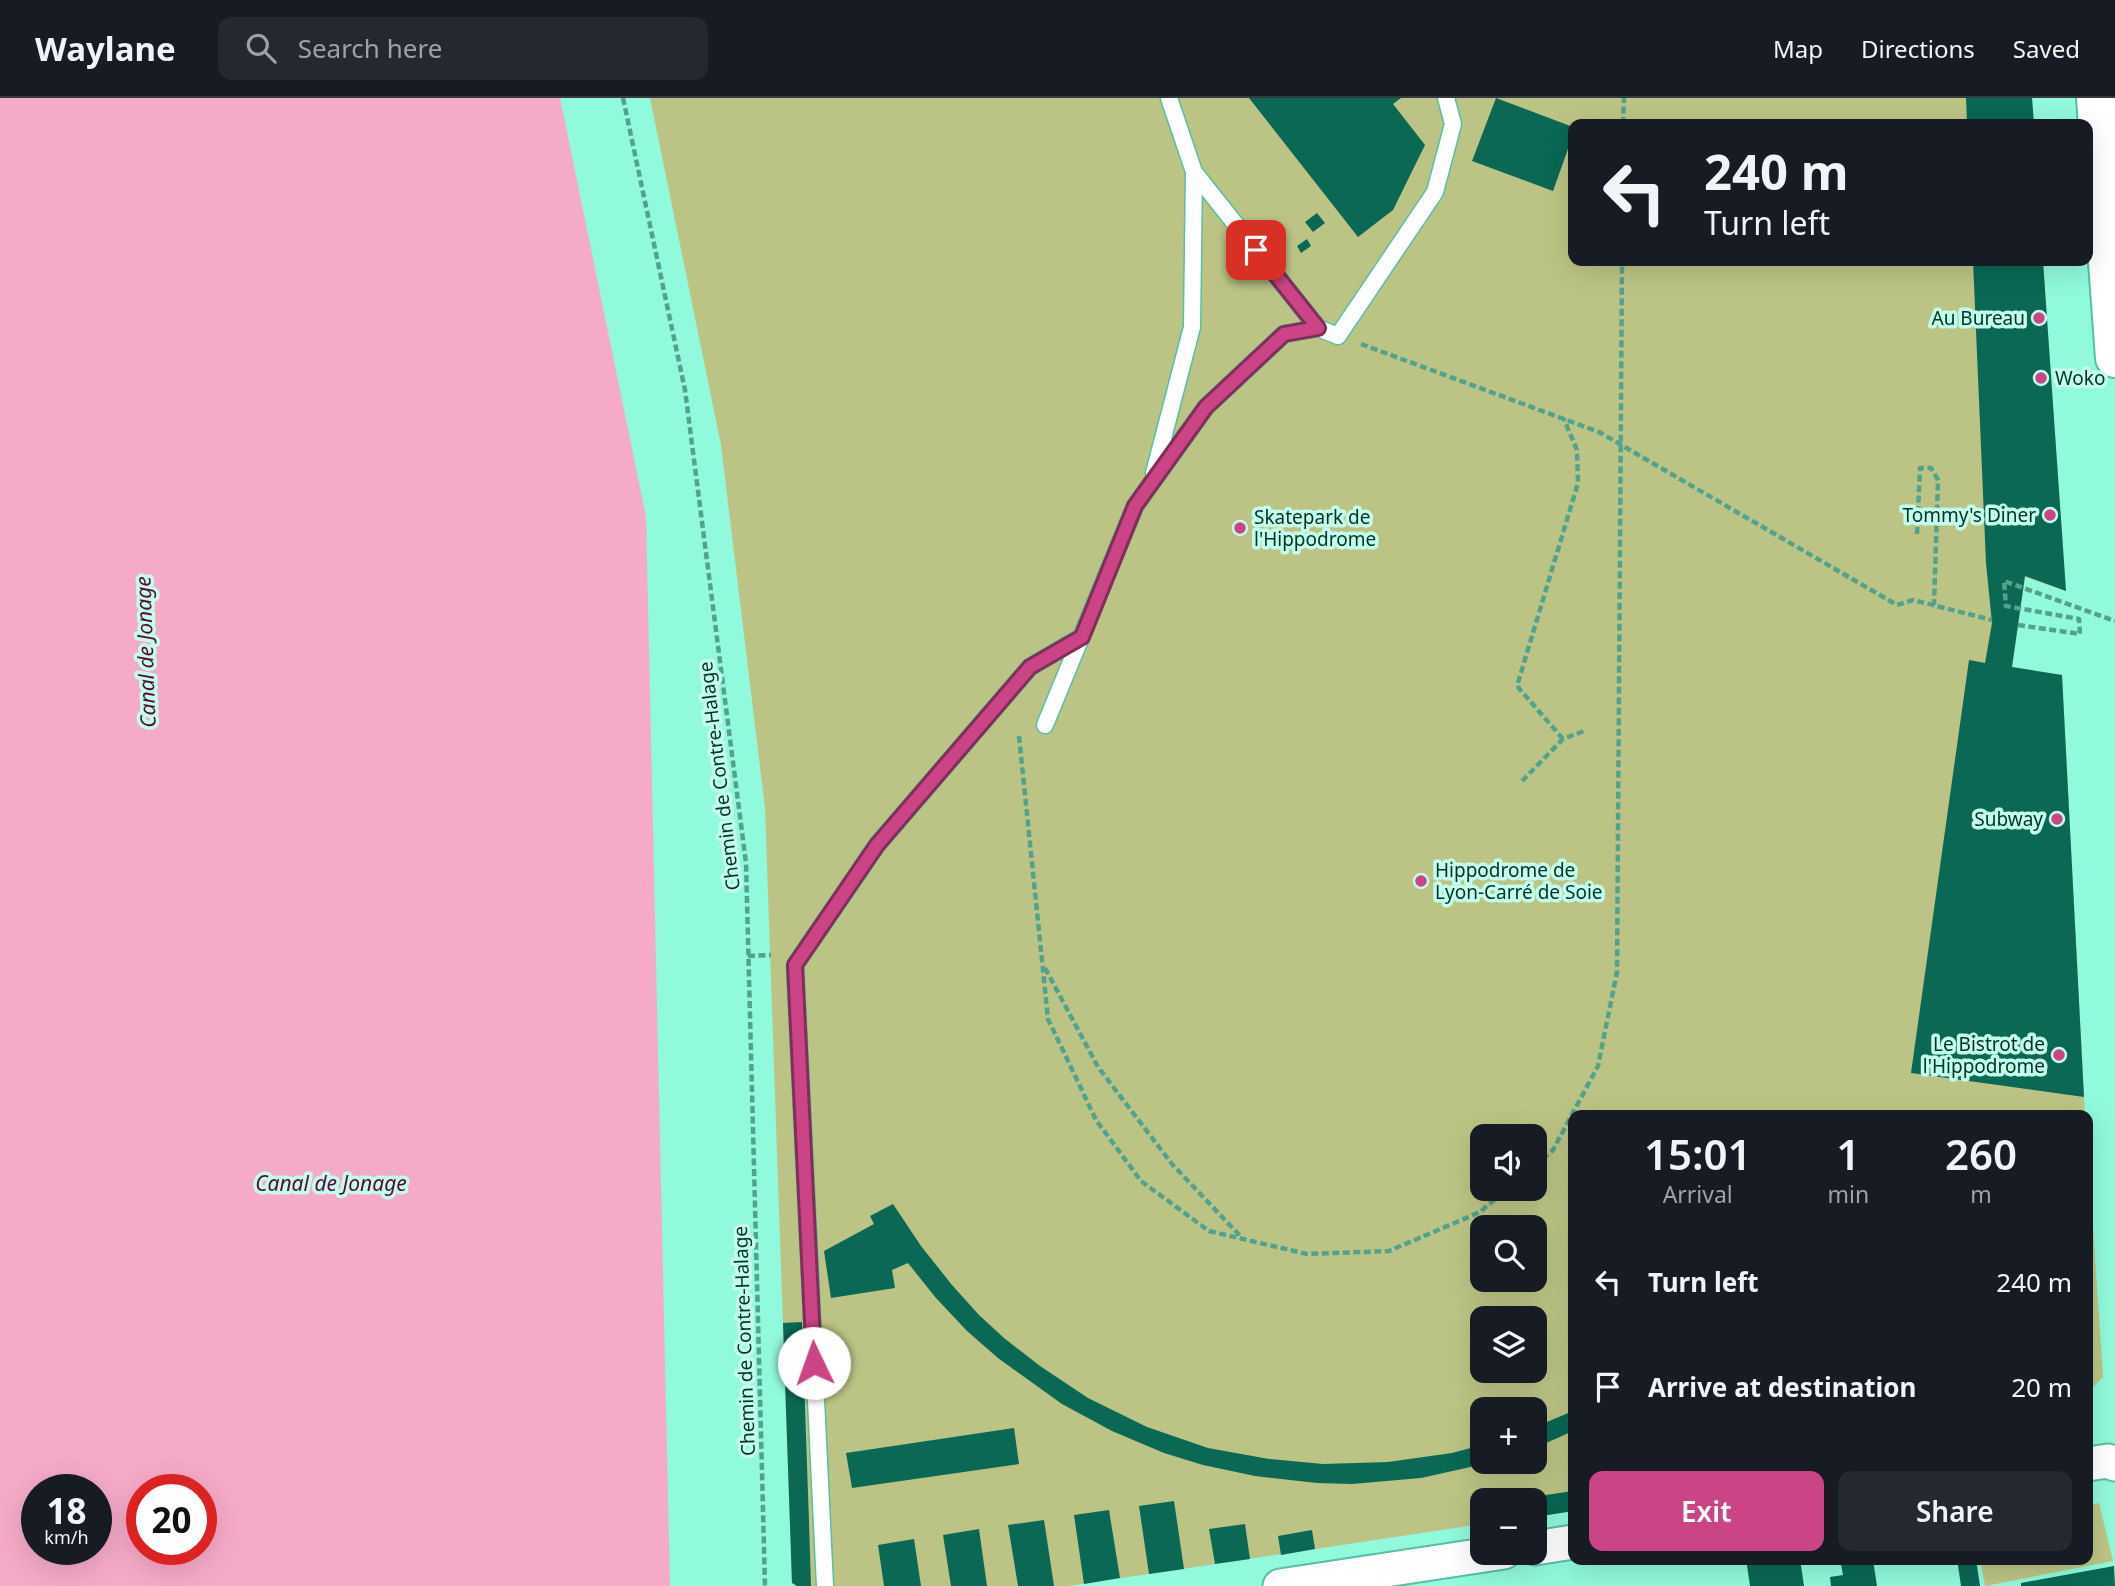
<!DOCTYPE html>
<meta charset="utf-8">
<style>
body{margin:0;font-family:"Noto Sans",sans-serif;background:#242831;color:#f1f3f6;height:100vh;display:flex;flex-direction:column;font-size:26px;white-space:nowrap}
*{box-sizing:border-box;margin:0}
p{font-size:23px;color:#9ea1a6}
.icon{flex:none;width:38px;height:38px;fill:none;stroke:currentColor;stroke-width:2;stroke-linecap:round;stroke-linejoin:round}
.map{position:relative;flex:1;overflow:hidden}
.drawer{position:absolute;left:1568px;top:1012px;width:525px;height:455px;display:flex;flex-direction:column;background:#171b24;border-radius:14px;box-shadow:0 7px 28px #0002}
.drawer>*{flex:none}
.banner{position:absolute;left:1568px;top:21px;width:525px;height:147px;border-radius:14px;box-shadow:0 7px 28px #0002;background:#171b24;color:#f1f3f6;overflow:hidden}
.fabs{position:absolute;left:1470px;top:1026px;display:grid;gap:14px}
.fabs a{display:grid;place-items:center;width:77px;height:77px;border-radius:14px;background:#171b24;box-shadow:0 7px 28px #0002;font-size:35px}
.speed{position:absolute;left:21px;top:1376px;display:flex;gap:14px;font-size:35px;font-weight:700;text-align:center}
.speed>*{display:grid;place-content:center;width:91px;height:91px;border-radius:50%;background:#171b24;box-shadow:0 7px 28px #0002;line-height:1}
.speed small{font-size:18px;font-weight:400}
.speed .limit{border:10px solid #d22;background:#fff;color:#111}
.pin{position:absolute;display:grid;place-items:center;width:60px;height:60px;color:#fff;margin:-30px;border-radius:14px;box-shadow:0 4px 10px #0006}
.me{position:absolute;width:77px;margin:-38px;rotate:357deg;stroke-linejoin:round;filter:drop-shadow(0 0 5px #0008)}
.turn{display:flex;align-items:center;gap:24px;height:147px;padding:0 21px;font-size:32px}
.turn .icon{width:91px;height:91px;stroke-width:2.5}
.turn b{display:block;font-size:49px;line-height:60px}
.eta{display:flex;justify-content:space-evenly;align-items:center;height:119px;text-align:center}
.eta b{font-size:42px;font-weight:600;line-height:49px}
.action{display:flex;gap:14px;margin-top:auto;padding:14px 21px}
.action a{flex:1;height:80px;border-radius:14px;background:#cb4586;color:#fff;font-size:28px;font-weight:600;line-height:80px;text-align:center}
.action a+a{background:#242831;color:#f1f3f6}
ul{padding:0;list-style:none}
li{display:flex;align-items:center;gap:21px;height:105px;padding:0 21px}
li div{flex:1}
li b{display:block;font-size:26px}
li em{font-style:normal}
header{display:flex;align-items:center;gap:42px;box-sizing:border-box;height:98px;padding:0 35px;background:#171b24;border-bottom:2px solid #363941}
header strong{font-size:33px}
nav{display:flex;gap:38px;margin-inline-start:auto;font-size:24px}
.search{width:490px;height:63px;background:#242831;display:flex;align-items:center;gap:18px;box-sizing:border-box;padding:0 24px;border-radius:14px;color:#9ea1a6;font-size:26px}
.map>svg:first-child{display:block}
</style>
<header>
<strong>Waylane</strong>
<div class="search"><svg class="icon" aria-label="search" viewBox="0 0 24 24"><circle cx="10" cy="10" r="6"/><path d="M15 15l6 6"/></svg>Search here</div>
<nav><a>Map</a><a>Directions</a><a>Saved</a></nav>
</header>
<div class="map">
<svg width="2115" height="1488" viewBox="0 0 2115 1488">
<rect width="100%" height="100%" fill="#91f9dc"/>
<path fill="#bcc485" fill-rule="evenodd" d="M650 0H2032L2034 26H1573V163H2043L2066 493 2025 479 2012 569 2062 577 2085 1017H1573V1413L1535 1419V1402H1482V1426L1068 1488H797L792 1485 765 710 721 347ZM1482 1038H1535V1090H1482ZM1482 1129H1535V1181H1482ZM1482 1220H1535V1272H1482ZM1482 1311H1535V1363H1482Z
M2088 1053 2103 1279 2088 1295Z
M2099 1405 2113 1463 1985 1488 1980 1461H2088V1407Z"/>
<path fill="#f5aac8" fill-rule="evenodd" d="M0 0H560L646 419 670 1488H0ZM37 1391H96V1451H37ZM201 1391V1451H142V1391Z"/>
<path fill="#0a6855" d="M1249 0H1401L1393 6 1425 47 1393 112 1358 139Z
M1496 0 1573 29V37L1553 93 1472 63Z
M1966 0H2032L2034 26H1967Z
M1317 115 1325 125 1313 134 1305 124Z
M1307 141 1311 148 1301 155 1297 148Z
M1973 163H2043L2066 493 2025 478 2012 569 2062 577 2084 999 1911 975 1969 562 1985 565 1992 525 1986 465Z
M893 1106 921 1148 952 1187 979 1217 1004 1240 1040 1268 1088 1300 1147 1329 1208 1350 1269 1361 1323 1366 1388 1364 1452 1355 1482 1347V1363L1493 1364 1421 1380 1352 1386 1317 1385 1255 1378 1203 1367 1164 1355 1112 1333 1062 1306 998 1260 967 1233 936 1200 908 1165 892 1172 895 1190 831 1200 824 1153 874 1126 870 1118Z
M802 1224 809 1424 811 1488H797L792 1485 783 1225Z
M1573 1313V1333L1535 1350V1329Z
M1014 1330 1019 1366 852 1390 846 1355Z
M1573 1393V1413L1542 1418 1539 1398Z
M1174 1403 1184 1471 1149 1476 1139 1408Z
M1109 1412 1120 1480 1084 1486 1074 1417Z
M1044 1422 1054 1488H1018L1008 1427Z
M1245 1426 1250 1461 1215 1466 1209 1431Z
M979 1431 987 1488H951L943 1437Z
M1312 1432 1315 1451 1281 1457 1278 1438Z
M914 1441 921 1488H884L878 1447Z
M1746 1461H1800L1804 1488H1750Z
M1957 1461H1976L1980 1488H1961Z
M1873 1462 1877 1488H1831L1830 1479 1843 1477 1841 1466Z
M2114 1468 2115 1488H2021V1485Z"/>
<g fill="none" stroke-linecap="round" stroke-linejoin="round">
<g stroke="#56c0a4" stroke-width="19">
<path id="lane" d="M1169 0 1194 74 1318 230
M1154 375 1192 229 1194 74
M1045 627 1135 408 1206 309 1284 236 1318 230 1338 238 1435 94 1453 26 1446 0
M825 1488 795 867 877 747 1030 569 1081 539"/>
</g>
<g stroke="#56c0a4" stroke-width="37">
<path id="street" d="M2088 1366 2108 1363 2115 1366
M1535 1450 1573 1444
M1280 1488 1504 1454"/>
</g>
<g stroke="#56c0a4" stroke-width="42">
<path id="secondary" d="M2096 0 2115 260"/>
</g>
<path stroke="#53a28d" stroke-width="4.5" stroke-dasharray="7 3.5" stroke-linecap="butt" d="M623 0 685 292 746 765 765 1488
M1623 26 1624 0
M1361 246 1599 334 1897 507 1913 502 1992 522
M1917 436 1920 370H1931L1938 382 1934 507
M2018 527 2080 536 2079 521 2006 508 2004 483 2115 523
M1019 638 1048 921 1096 1022 1141 1083 1209 1133 1307 1156 1389 1153 1480 1114 1508 1090
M1563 641 1517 588 1578 385 1577 352 1564 321
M1522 683 1563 641 1584 633
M748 858 771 857
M1045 870 1098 969 1172 1066 1243 1141
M1535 1068 1553 1052 1598 968 1617 874 1622 163"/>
<use href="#lane" stroke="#fff" stroke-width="16"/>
<use href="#street" stroke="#fff" stroke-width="33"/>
<use href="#secondary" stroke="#fff" stroke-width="38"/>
</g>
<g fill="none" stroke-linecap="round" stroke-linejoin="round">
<g stroke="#842d57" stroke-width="18">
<path id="route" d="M814 1265 795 867 877 747 1030 569 1082 539 1135 408 1206 309 1284 236 1318 230 1256 152"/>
</g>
<use href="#route" stroke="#cb4586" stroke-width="12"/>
</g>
<g fill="#cb4586" stroke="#c3fdeb" stroke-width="2.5">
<circle cx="2039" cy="220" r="7"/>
<circle cx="2041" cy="280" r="7"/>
<circle cx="2050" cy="417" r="7"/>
<circle cx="1240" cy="430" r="7"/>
<circle cx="2057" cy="721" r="7"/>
<circle cx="1421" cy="783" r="7"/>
<circle cx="2059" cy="957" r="7"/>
</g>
<g text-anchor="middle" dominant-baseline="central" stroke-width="7" stroke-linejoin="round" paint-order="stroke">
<g font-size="19" fill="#023328" stroke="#c3fdeb" text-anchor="end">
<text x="2025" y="220">Au Bureau</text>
<text x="2055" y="280" text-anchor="start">Woko</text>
<text x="2036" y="417">Tommy's Diner</text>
<text x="1254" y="419" text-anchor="start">Skatepark de<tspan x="1254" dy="22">l'Hippodrome</tspan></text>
<text x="2043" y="721">Subway</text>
<text x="1435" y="772" text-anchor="start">Hippodrome de<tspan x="1435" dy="22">Lyon-Carré de Soie</tspan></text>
<text x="2045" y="946">Le Bistrot de<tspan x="2045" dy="22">l'Hippodrome</tspan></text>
</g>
<g font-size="19" fill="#023328" stroke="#c3fdeb">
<text transform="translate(719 678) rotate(-97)">Chemin de Contre-Halage</text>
<text transform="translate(744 1243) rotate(-92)">Chemin de Contre-Halage</text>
</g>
<g font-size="21" font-style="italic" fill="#5b0936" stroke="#c3fdeb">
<text transform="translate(145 554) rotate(-92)">Canal de Jonage</text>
<text x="331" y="1085">Canal de Jonage</text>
</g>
</g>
</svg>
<div class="fabs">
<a><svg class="icon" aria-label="sound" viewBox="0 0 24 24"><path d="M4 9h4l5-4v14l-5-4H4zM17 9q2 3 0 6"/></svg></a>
<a><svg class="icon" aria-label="search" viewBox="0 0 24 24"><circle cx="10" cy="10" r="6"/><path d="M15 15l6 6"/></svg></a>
<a><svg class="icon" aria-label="layers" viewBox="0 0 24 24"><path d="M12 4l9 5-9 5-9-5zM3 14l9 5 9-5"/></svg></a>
<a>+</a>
<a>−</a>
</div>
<div class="speed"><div>18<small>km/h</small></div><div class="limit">20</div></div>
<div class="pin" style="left:1256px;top:152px;background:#d93025"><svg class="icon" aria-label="arrive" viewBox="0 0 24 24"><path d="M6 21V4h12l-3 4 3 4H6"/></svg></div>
<svg class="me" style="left:814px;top:1265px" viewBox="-20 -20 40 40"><circle r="19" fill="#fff"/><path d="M0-13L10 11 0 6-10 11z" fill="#cb4586"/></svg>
<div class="banner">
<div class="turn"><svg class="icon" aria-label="left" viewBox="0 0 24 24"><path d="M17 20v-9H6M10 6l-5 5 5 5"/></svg><div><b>240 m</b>Turn left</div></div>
</div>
<section class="drawer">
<div class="eta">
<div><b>15:01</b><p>Arrival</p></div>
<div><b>1</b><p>min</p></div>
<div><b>260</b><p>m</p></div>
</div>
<ul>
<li><svg class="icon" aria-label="left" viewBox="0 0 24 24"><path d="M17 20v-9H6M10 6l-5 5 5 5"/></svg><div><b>Turn left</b></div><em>240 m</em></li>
<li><svg class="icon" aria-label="arrive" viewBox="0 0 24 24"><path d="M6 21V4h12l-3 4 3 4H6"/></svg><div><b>Arrive at destination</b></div><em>20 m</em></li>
</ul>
<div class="action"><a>Exit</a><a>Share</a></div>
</section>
</div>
